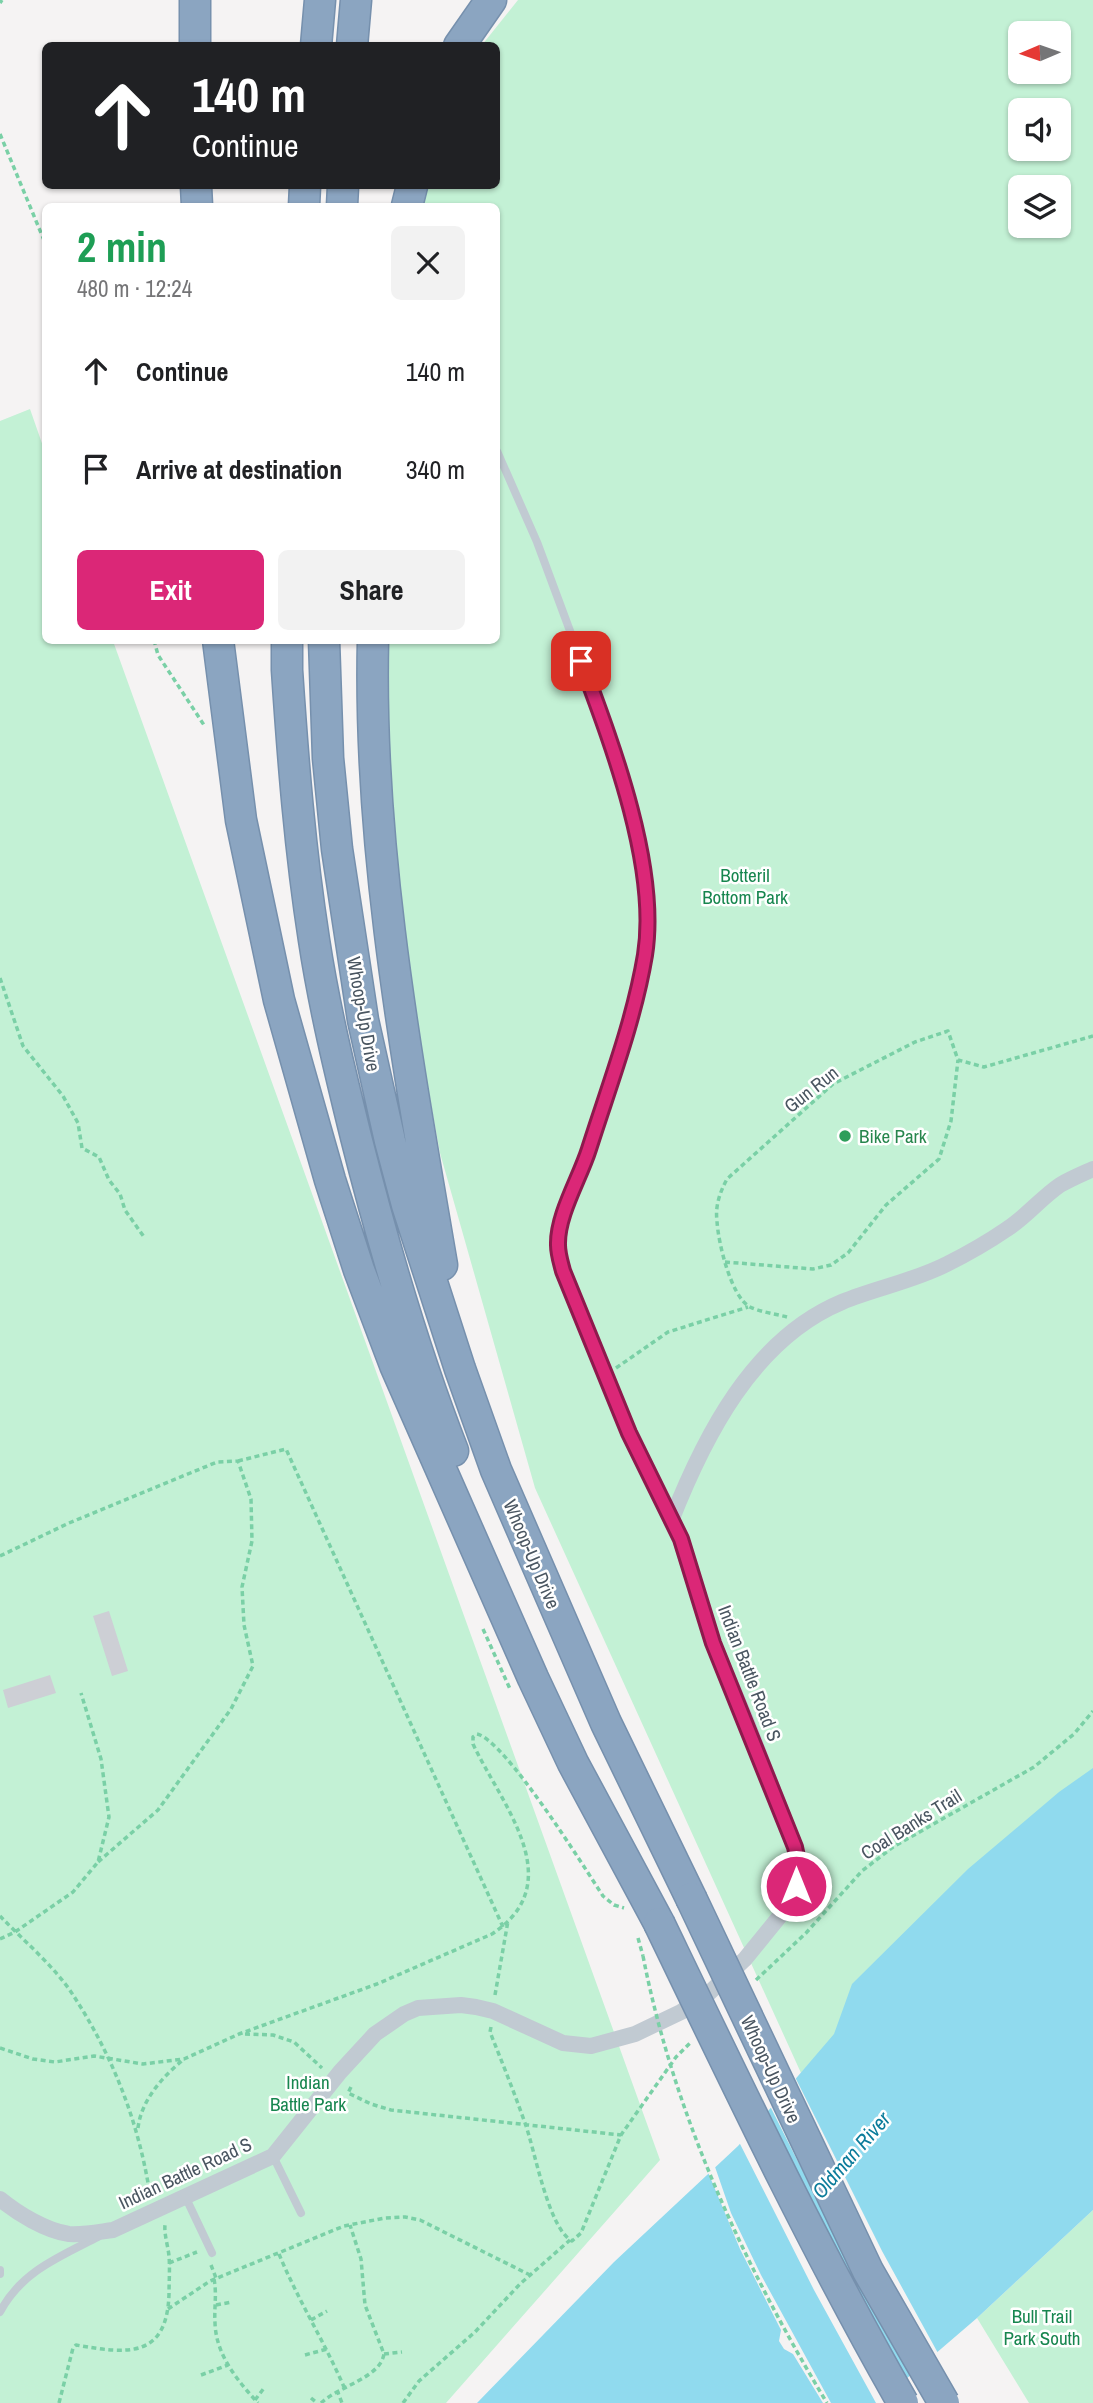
<!DOCTYPE html>
<meta charset="utf-8">
<style>
body{margin:0;font-family:"Archivo Narrow",sans-serif;background:#f2f2f2;color:#202124;height:100vh;display:flex;flex-direction:column;font-size:26px;white-space:nowrap}
*{box-sizing:border-box;margin:0}
p{font-size:23px;color:#757577}
.icon{flex:none;width:38px;height:38px;fill:none;stroke:currentColor;stroke-width:2;stroke-linecap:round;stroke-linejoin:round}
.map{position:relative;flex:1;overflow:hidden}
.drawer{position:absolute;left:42px;top:203px;width:458px;height:441px;display:flex;flex-direction:column;background:#fff;border-radius:10px;box-shadow:0 2px 5px #0004}
.drawer>*{flex:none}
.banner{position:absolute;left:42px;top:42px;width:458px;height:147px;border-radius:10px;box-shadow:0 2px 5px #0004;background:#202124;color:#fff;overflow:hidden}
.needle{width:46px;rotate:268deg}
.tools{position:absolute;left:1008px;top:21px;display:grid;gap:14px}
.tools a{display:grid;place-items:center;width:63px;height:63px;border-radius:10px;background:#fff;box-shadow:0 2px 5px #0004;font-size:35px}
.pin{position:absolute;display:grid;place-items:center;width:60px;height:60px;color:#fff;margin:-30px;border-radius:14px;box-shadow:0 4px 10px #0006}
.me{position:absolute;width:77px;margin:-38px;rotate:0deg;stroke-linejoin:round;filter:drop-shadow(0 0 5px #0008)}
.turn{display:flex;align-items:center;gap:24px;height:147px;padding:0 35px;font-size:32px}
.turn .icon{width:91px;height:91px;stroke-width:2.5}
.turn b{display:block;font-size:49px;line-height:60px}
.round{display:grid;place-items:center;flex:none;width:74px;height:74px;border-radius:10px;background:#f2f2f2}
.summary{display:flex;align-items:center;justify-content:space-between;height:119px;padding:0 35px}
h1{font-size:42px;font-weight:700;line-height:52px;color:#1e9e55}
.primary-button{display:flex;gap:14px;margin-top:auto;padding:14px 35px}
.primary-button a{flex:1;height:80px;border-radius:10px;background:#db2777;color:#fff;font-size:28px;font-weight:700;line-height:80px;text-align:center}
.primary-button a+a{background:#f2f2f2;color:#202124}
ul{padding:0;list-style:none}
li{display:flex;align-items:center;gap:21px;height:98px;padding:0 35px}
li div{flex:1}
li b{display:block;font-size:26px}
li em{font-style:normal}
.map>svg:first-child{display:block}
</style>
<div class="map">
<svg width="1093" height="2403" viewBox="0 0 1093 2403">
<rect width="100%" height="100%" fill="#f5f3f3"/>
<path fill="#c3f1d5" fill-rule="evenodd" d="M518 0H1093V1769L1041 1808 801 2073 535 1488 440 1153 378 813 389 641 497 640V206H423L426 186H497V46L482 45ZM1020 33H1059V72H1020ZM1020 110H1059V149H1020ZM1020 187H1059V226H1020Z
M30 409 45 452 46 640 113 641 660 2160 446 2403H0V421Z
M1093 2210V2403H1029L977 2318Z"/>
<path fill="#90daee" d="M1093 1768V2210L977 2318 878 2403H477L614 2262 738 2146 834 2034 852 1984 968 1869 1059 1792Z"/>
<path fill="#f5f3f3" d="M794 2075 882 2251 939 2355 912 2379 869 2303 769 2104Z
M765 2109 827 2235 908 2382 883 2403H876L814 2290 738 2140Z
M714 2164 731 2213 761 2275 831 2403H823L793 2354 784 2349 779 2341 781 2330 740 2249 710 2177 707 2170Z"/>
<path fill="#cdcfd5" d="M109 1611 128 1671 112 1676 93 1616Z
M50 1675 56 1693 8 1708 3 1690Z"/>
<g fill="none" stroke-linecap="round" stroke-linejoin="round">
<g stroke="#7690ad" stroke-width="33">
<path id="highway" d="M195 46V0
M316 46 320 0
M352 46 356 0
M459 46 491 0
M196 186 197 206
M304 206 305 186
M342 206 343 186
M407 206 412 186
M218 640 241 820 279 1000 330 1180 359 1270 395 1365 533 1678 573 1763 659 1923
M287 640V670C293 760 300 850 314 940 324 1006 340 1072 356 1137 383 1244 413 1349 453 1451
M324 640 328 758 337 849 363 1020 390 1141 407 1205 460 1369 496 1470 606 1723 691 1898
M373 640C368 850 407 1059 442 1265"/>
</g>
<path stroke="#7ad0a6" stroke-width="3.5" stroke-dasharray="5 3.5" stroke-linecap="butt" d="M0 3 2 0
M0 134 46 245
M154 640 158 655 204 725
M0 978 23 1046 63 1096 78 1123 82 1148 99 1157 109 1180 120 1194 125 1210 144 1237
M725 1262 813 1269 831 1265 848 1253 886 1205 939 1159 951 1121 958 1060
M787 1317C776 1314 760 1312 750 1307 731 1297 718 1242 717 1221 715 1206 720 1192 727 1179L833 1084 915 1042 948 1031 958 1060 984 1067 1093 1036
M616 1368 668 1332 748 1307
M238 1461 286 1449 503 1927
M0 1556 69 1523 217 1462 238 1461 251 1499 252 1541 242 1587 244 1625 253 1666 231 1709 158 1810 98 1862
M483 1629 510 1689
M0 1916C23 1940 56 1968 73 1995 113 2056 139 2123 150 2195
M638 1938 643 1956
M0 1939 15 1932 73 1892 98 1862 109 1817 101 1759 81 1693
M756 1980 806 1933 862 1871 893 1847 1034 1767 1074 1734 1093 1711
M495 1995 508 1921
M491 2027 490 2032C502 2062 514 2092 525 2123 535 2150 548 2228 572 2241L581 2233 621 2135 676 2057 692 2041
M245 2034 273 2035 294 2042 322 2068
M0 2048 33 2059 55 2062 94 2056 143 2064 184 2059 239 2034 377 1984 492 1934C571 1882 501 1804 473 1744V1737L477 1734C505 1740 584 1867 603 1896L614 1905 624 1908
M351 2087 348 2093 371 2104 391 2110 621 2135
M138 2128C141 2101 162 2077 183 2060
M279 2254C298 2300 324 2341 344 2387
M169 2263 197 2252
M211 2265 216 2278
M214 2279C217 2294 214 2308 215 2323 216 2355 237 2380 258 2403
M216 2305 232 2302
M168 2309 210 2281 344 2226 385 2218 405 2217 420 2220 530 2275
M311 2320 327 2311
M384 2354 402 2352
M305 2355 327 2349
M201 2375 228 2365
M337 2390 342 2403
M311 2398 317 2403
M255 2400 264 2388
M59 2403 73 2348 76 2345C127 2354 167 2359 169 2294 169 2282 170 2269 169 2256 168 2246 164 2234 165 2225
M321 2403C339 2386 380 2378 384 2354L365 2305 361 2259 350 2225
M403 2403 419 2381 475 2332 520 2284 570 2240"/>
<path stroke="#c1cad2" stroke-width="8" d="M497 451 537 542 599 709 637 836 645 882 647 918 645 954 629 1025 586 1158 562 1220 558 1245 563 1271 605 1376 629 1433 670 1519
M273 2156 301 2213
M185 2196 212 2253
M0 2270V2274
M0 2312C21 2272 59 2257 98 2237"/>
<path stroke="#c1cad2" stroke-width="16" d="M0 2199C17 2213 46 2231 69 2234 84 2235 98 2232 113 2230L273 2156 340 2072 375 2034 404 2014 418 2008 461 2005 476 2007 493 2011 563 2043 591 2046 635 2034 681 2012 708 1994 745 1959 784 1911 798 1876 799 1866 795 1847 746 1720 713 1642 680 1539 671 1521C704 1437 753 1339 842 1302 876 1288 914 1281 947 1264 967 1254 988 1242 1007 1229 1026 1217 1041 1198 1060 1185 1070 1179 1082 1174 1093 1169"/>
<use href="#highway" stroke="#8ba5c1" stroke-width="30"/>
<g stroke="#7690ad" stroke-width="33" stroke-linecap="butt">
<path id="highway-bridge" d="M691 1898 868 2271 944 2403
M659 1923C737 2085 814 2247 903 2403"/>
</g>
<path stroke="#7ad0a6" stroke-width="3.5" stroke-dasharray="5 3.5" stroke-linecap="butt" d="M643 1956C674 2115 744 2265 827 2403"/>
<use href="#highway-bridge" stroke="#8ba5c1" stroke-width="30"/>
</g>
<g fill="none" stroke-linecap="round" stroke-linejoin="round">
<g stroke="#8e194d" stroke-width="18">
<path id="route" d="M581 661C612 744 659 867 645 955 634 1021 609 1086 589 1149 580 1178 557 1215 558 1245 558 1254 561 1263 563 1271L629 1433 681 1539 713 1643 795 1847 799 1866 796 1886"/>
</g>
<use href="#route" stroke="#db2777" stroke-width="12"/>
</g>
<circle fill="#2e9e5b" stroke="#fff" stroke-width="2.5" cx="845" cy="1136" r="7"/>
<g text-anchor="middle" dominant-baseline="central" stroke-width="5" stroke-linejoin="round" paint-order="stroke">
<g font-size="19" fill="#17864f" stroke="#fff">
<text x="745" y="875">Botteril<tspan x="745" dy="22">Bottom Park</tspan></text>
<text x="308" y="2082">Indian<tspan x="308" dy="22">Battle Park</tspan></text>
<text x="1042" y="2316">Bull Trail<tspan x="1042" dy="22">Park South</tspan></text>
</g>
<g font-size="19" fill="#4a5661" stroke="#fff">
<text transform="translate(364 1014) rotate(80)">Whoop-Up Drive</text>
<text transform="translate(811 1089) rotate(-38)">Gun Run</text>
<text transform="translate(532 1554) rotate(67)">Whoop-Up Drive</text>
<text transform="translate(750 1673) rotate(69)">Indian Battle Road S</text>
<text transform="translate(911 1824) rotate(-32)">Coal Banks Trail</text>
<text transform="translate(771 2069) rotate(65)">Whoop-Up Drive</text>
<text transform="translate(185 2173) rotate(-25)">Indian Battle Road S</text>
</g>
<g font-size="19" fill="#27864d" stroke="#fff" text-anchor="start">
<text x="859" y="1136">Bike Park</text>
</g>
<g font-size="21" font-style="italic" fill="#0c7c9b" stroke="#fff">
<text transform="translate(851 2155) rotate(-49)">Oldman River</text>
</g>
</g>
</svg>
<div class="tools">
<a><svg class="needle" viewBox="-14 -14 28 28"><path d="M0-13l5 13h-10z" fill="#e53935"/><path d="M0 13l5-13h-10z" fill="#757577"/></svg></a>
<a><svg class="icon" aria-label="sound" viewBox="0 0 24 24"><path d="M4 9h4l5-4v14l-5-4H4zM17 9q2 3 0 6"/></svg></a>
<a><svg class="icon" aria-label="layers" viewBox="0 0 24 24"><path d="M12 4l9 5-9 5-9-5zM3 14l9 5 9-5"/></svg></a>
</div>
<div class="pin" style="left:581px;top:661px;background:#d93025"><svg class="icon" aria-label="arrive" viewBox="0 0 24 24"><path d="M6 21V4h12l-3 4 3 4H6"/></svg></div>
<svg class="me" style="left:796px;top:1886px" viewBox="-20 -20 40 40"><circle r="17" fill="#db2777" stroke="#fff" stroke-width="3"/><path d="M0-11L8 9 0 5-8 9z" fill="#fff"/></svg>
<div class="banner">
<div class="turn"><svg class="icon" aria-label="ahead" viewBox="0 0 24 24"><path d="M12 20V5M6 11l6-6 6 6"/></svg><div><b>140 m</b>Continue</div></div>
</div>
<section class="drawer">
<div class="summary"><div><h1>2 min</h1><p>480 m · 12:24</p></div><a class="round"><svg class="icon" aria-label="close" viewBox="0 0 24 24"><path d="M6 6l12 12M18 6L6 18"/></svg></a></div>
<ul>
<li><svg class="icon" aria-label="ahead" viewBox="0 0 24 24"><path d="M12 20V5M6 11l6-6 6 6"/></svg><div><b>Continue</b></div><em>140 m</em></li>
<li><svg class="icon" aria-label="arrive" viewBox="0 0 24 24"><path d="M6 21V4h12l-3 4 3 4H6"/></svg><div><b>Arrive at destination</b></div><em>340 m</em></li>
</ul>
<div class="primary-button"><a>Exit</a><a>Share</a></div>
</section>
</div>
